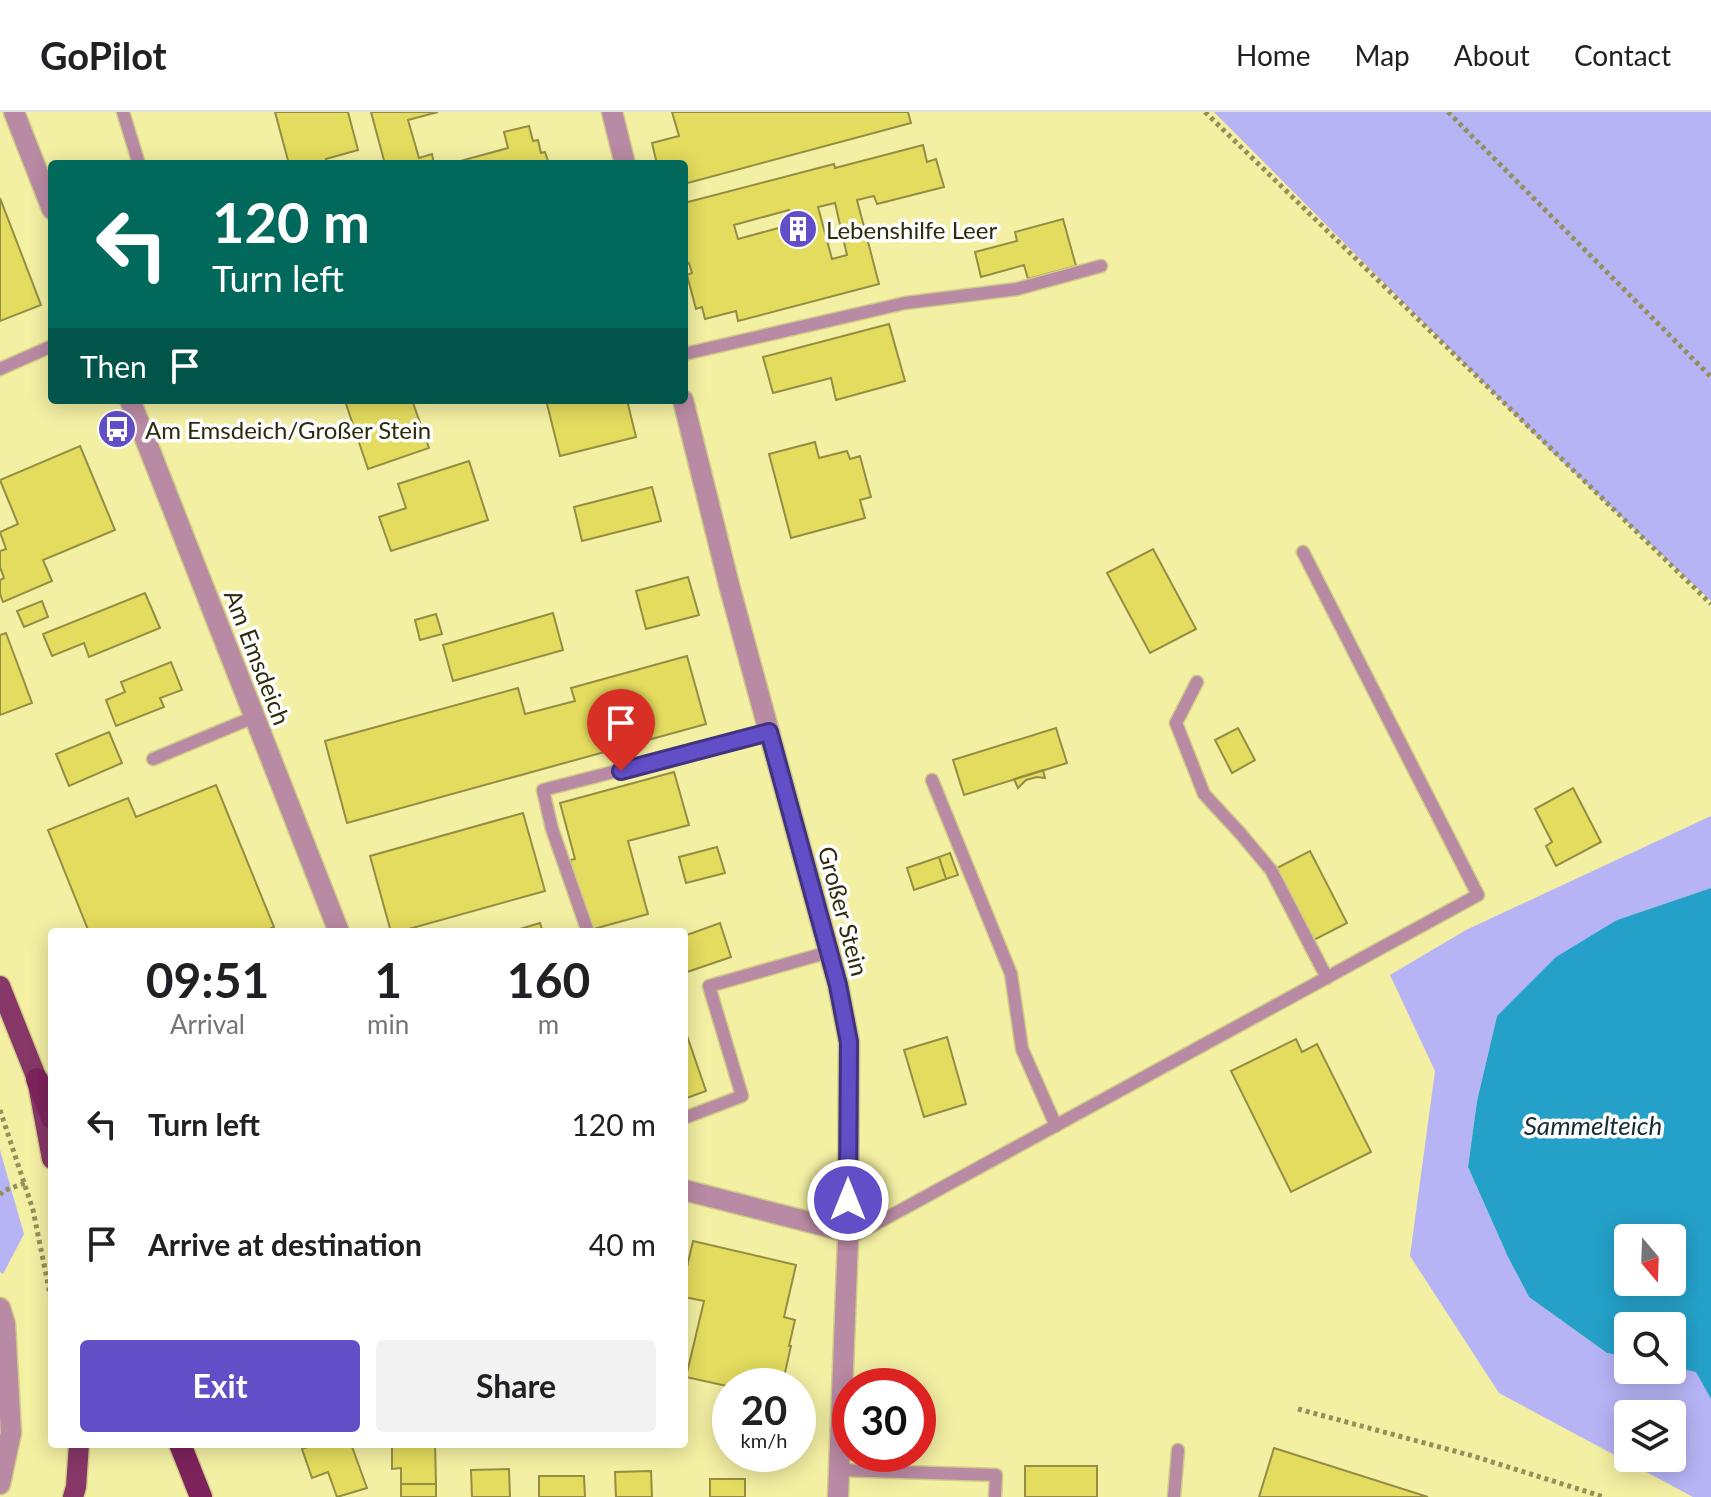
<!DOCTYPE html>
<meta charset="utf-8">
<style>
body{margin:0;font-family:Lato,sans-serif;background:#f2f2f2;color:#202124;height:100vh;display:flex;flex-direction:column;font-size:30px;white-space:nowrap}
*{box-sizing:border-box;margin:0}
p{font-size:26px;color:#757577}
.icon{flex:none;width:44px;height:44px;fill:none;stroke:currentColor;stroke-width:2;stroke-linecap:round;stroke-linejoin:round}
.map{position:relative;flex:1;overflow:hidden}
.sheet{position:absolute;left:48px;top:816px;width:640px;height:520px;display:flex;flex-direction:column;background:#fff;border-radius:8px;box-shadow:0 4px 20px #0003}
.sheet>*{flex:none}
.hud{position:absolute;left:48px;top:48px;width:640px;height:244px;border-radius:8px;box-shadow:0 4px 20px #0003;background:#00695c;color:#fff;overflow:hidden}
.needle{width:52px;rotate:161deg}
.buttons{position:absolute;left:1614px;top:1112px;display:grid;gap:16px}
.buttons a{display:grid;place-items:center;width:72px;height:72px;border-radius:8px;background:#fff;box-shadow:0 4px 20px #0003;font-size:40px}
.speed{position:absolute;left:712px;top:1256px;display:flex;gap:16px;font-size:40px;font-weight:700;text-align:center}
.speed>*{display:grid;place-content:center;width:104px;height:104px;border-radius:50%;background:#fff;box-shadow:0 4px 20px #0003;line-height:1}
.speed small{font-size:20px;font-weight:400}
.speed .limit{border:12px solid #d22;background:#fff;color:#111}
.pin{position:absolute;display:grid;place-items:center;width:68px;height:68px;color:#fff;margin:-82px -34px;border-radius:50% 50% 50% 0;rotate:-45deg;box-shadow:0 0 8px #0007}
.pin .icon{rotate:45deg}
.me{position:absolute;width:88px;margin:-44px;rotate:0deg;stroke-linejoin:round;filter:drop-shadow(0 0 6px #0008)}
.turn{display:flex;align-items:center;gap:28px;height:168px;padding:0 32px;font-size:36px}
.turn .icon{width:104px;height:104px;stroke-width:2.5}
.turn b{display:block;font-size:56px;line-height:68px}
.then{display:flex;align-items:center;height:76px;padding:0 32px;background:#0003;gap:16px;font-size:30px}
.eta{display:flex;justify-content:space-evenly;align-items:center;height:136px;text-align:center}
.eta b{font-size:48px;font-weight:700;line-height:56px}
.primary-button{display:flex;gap:16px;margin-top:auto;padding:16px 32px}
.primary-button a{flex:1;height:92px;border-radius:8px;background:#624ec7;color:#fff;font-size:32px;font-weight:700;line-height:92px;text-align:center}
.primary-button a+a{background:#f2f2f2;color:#202124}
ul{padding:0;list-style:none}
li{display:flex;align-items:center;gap:24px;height:120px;padding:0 32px}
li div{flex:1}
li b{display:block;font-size:30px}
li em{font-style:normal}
header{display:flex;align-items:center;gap:48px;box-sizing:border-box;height:112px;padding:0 40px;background:#fff;border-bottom:2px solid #e0e0e0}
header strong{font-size:38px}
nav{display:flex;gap:44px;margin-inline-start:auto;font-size:28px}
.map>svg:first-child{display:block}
</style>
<header>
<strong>GoPilot</strong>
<nav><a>Home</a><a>Map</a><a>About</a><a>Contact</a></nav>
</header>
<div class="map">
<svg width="1711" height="1385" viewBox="0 0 1711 1385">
<rect width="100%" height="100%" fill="#f3efa3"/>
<path fill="#b6b4f5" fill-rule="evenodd" d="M1214 0H1711V489L1552 340Z
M1711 704V776L1617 808 1497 904 1477 989 1468 1055 1508 1145 1529 1185 1607 1241 1628 1245V1258H1672V1255L1696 1259 1711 1287V1385H1693L1499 1281 1410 1144 1435 959 1390 863 1466 818ZM1628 1302H1672V1346H1628Z
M0 1038 24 1122 3 1162 0 1160Z"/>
<path fill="#25a1c9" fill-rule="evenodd" d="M1711 776V1287L1696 1260 1672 1255V1214H1628V1245L1607 1241 1529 1185 1508 1145 1468 1055 1477 989 1497 904 1556 845 1617 808ZM1628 1126H1672V1170H1628Z"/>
<path fill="#e4dc5e" stroke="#938e44" stroke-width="2" fill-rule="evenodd" d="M275 0H348L358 38 326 47 328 52H289Z
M371 0H438L408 8 419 46 432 42 434 52H385Z
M672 0H908L911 11 684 72V52H657L652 31 679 24Z
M529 14 533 29 538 28 541 41 545 40 549 52H453V51L508 36 504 20Z
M923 33 927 50 936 47 944 75 877 92 874 84 857 88 879 172 738 209 736 199 705 207 702 195 696 197 687 163 692 161 689 151 684 153V134L687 133 684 122V91L834 52 835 56ZM835 91 847 143 832 147 818 95ZM789 98 793 112 738 127 734 113Z
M0 86 41 193 0 209Z
M1063 107 1076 154 1028 167 1024 153 981 165 975 140 1017 129 1015 120Z
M889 212 905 269 836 288 831 266 773 281 763 245Z
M412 288 429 336 368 357 345 289Z
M546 288H627L636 325 560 344Z
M815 330 819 346 847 339 850 347 860 344 871 385 860 388 865 406 791 426 769 342Z
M80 334 115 418 43 448 52 469 3 490 0 482V468L4 466 0 455V439L6 437 0 420 18 412 0 368Z
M469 349 488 408 391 439 379 405 406 396 398 372Z
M652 375 661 409 582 429 574 395Z
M1153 437 1196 517 1150 541 1107 461Z
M688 465 699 503 646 517 636 479Z
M145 481 160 516 89 545 84 531 52 544 43 522Z
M42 489 48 505 24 515 17 499Z
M553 501 563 538 453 569 443 533Z
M436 502 442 522 420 528 415 508Z
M6 521 32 591 0 603V523Z
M687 544 706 612 347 711 325 629 518 576 525 602 575 589 571 576Z
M171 550 182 578 160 586 164 595 116 614 106 588 125 580 121 570Z
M1056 616 1067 651 964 683 953 648Z
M1238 616 1255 648 1232 661 1215 628Z
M109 620 122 651 69 674 56 642Z
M1043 658 1045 666 1037 665 1026 668 1018 676 1014 667Z
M674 660 689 713 628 729 648 802 590 818 570 748 575 747 560 691Z
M216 673 274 815 262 820H89L48 718 128 686 136 705Z
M1573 676 1601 730 1556 754 1546 734 1552 730 1535 697Z
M523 701 545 779 398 820H391L370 744Z
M717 735 725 761 686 771 679 745Z
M1310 739 1347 811 1310 830 1273 758Z
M950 741 958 763 946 767 939 745Z
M939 745 946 767 914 778 907 756Z
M540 811 543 820H510Z
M720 811 731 845 684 861V824Z
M684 915 706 979 684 987Z
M947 925 966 992 924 1005 904 938Z
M1296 927 1302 940 1317 932 1371 1040 1291 1080 1231 959Z
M693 1129 796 1153 784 1205 795 1208 789 1234H791L782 1274H730V1286L725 1285 727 1274 686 1265 704 1189 684 1185V1168Z
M316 1332H351L367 1376 337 1385 328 1360 312 1366 302 1337Z
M392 1332H435L436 1372H401V1356L392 1357Z
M1274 1336 1428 1385H1259Z
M1025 1354H1097V1385H1025Z
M509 1357 510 1385H472L471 1358Z
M651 1359 652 1385H616L615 1360Z
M539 1364H584L585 1385H539Z
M710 1367H745V1385H710Z
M401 1372H436V1385H401Z"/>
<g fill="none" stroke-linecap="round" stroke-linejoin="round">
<g stroke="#d0cc88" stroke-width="15">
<path id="service" d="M123 0 139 52
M684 242 905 191 1017 177 1101 154
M0 257 52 234
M1197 570 1176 611 1204 682 1240 721 1271 758 1327 866
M153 647 254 605
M932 668 1011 862 1022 937 1056 1014
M588 820 552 717 543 678 769 620
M684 1006 742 984 709 874 829 840
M848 1127 1478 783 1303 440
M839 1358 996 1363 995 1385
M1174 1385 1178 1338"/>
</g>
<g stroke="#d0cc88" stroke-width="23">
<path id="minor" d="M14 0 52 97
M612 0 625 52
M130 288 339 820
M683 288 729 473 838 873 849 930 848 1127 838 1385
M684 1078 848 1120
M0 1196 5 1212 11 1321 0 1372"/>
</g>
<g stroke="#d0cc88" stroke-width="23">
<path id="primary" d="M0 874 37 967 52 1047
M73 1385 76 1375 79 1332"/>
</g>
<g stroke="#d0cc88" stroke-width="25">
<path id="trunk" d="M37 967 52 1006
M180 1332 201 1385"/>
</g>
<path stroke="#93905a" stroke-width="5" stroke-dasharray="4 4" stroke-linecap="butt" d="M1205 0 1711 492
M1448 0 1711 265
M0 998 33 1098 52 1192
M0 1083 3 1079 25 1071
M1298 1297 1473 1344 1604 1385"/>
<use href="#service" stroke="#b98aa3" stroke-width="12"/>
<use href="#minor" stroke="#b98aa3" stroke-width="20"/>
<use href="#primary" stroke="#873767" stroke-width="20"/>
<use href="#trunk" stroke="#7d235c" stroke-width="22"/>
</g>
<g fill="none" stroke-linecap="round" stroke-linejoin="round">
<g stroke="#403381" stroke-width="20">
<path id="route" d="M621 659 769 620 838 873 849 930 848 1088"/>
</g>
<use href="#route" stroke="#624ec7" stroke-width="14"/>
</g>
<defs>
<g id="building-disc" transform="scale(2)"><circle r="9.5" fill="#624ec7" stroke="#fff"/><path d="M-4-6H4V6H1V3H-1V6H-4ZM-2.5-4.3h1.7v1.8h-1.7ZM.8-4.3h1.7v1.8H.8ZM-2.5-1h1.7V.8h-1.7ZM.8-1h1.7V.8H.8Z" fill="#fff"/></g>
<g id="bus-disc" transform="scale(2)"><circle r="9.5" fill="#624ec7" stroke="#fff"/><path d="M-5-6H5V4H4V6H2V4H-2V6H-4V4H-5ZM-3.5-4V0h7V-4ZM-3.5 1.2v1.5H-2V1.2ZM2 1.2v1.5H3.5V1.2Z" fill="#fff"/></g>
</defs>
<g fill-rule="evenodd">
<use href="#building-disc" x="798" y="117"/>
<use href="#bus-disc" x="117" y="317"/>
</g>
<g text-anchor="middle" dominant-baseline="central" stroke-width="7" stroke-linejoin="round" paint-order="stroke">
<g font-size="24" fill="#2e2c0d" stroke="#fff" text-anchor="start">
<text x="826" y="117">Lebenshilfe Leer</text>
<text x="145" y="317">Am Emsdeich/Großer Stein</text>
</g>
<g font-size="24" fill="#2e2c0d" stroke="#fff">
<text transform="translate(258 545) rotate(69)">Am Emsdeich</text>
<text transform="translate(844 799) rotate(75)">Großer Stein</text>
</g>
<g font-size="26" font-style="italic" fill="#142d37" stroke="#fff">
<text x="1593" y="1013">Sammelteich</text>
</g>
</g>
</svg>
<div class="buttons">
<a><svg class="needle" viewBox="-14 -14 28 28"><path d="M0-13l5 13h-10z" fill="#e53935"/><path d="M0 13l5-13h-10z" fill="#757577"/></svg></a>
<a><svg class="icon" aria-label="search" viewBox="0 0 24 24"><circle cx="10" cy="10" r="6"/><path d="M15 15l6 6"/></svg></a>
<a><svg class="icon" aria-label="layers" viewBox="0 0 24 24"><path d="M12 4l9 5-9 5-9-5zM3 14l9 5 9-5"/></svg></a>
</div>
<div class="speed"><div>20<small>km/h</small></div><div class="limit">30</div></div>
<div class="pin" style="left:621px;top:659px;background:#d93025"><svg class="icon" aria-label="arrive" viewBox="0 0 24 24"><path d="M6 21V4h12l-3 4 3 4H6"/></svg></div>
<svg class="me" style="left:848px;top:1088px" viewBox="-20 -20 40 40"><circle r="17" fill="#624ec7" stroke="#fff" stroke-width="3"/><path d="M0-11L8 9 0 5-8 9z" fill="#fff"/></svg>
<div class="hud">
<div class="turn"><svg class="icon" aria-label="left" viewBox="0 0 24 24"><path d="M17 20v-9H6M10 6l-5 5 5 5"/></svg><div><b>120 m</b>Turn left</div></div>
<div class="then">Then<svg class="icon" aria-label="arrive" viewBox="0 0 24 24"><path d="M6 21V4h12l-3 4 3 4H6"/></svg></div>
</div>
<section class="sheet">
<div class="eta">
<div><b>09:51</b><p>Arrival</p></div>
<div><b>1</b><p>min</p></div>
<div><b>160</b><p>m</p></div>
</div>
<ul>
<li><svg class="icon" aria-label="left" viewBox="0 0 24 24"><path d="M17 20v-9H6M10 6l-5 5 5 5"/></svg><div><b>Turn left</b></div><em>120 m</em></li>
<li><svg class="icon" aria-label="arrive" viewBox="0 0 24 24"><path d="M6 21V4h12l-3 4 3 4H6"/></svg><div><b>Arrive at destination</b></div><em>40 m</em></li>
</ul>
<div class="primary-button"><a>Exit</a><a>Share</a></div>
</section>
</div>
